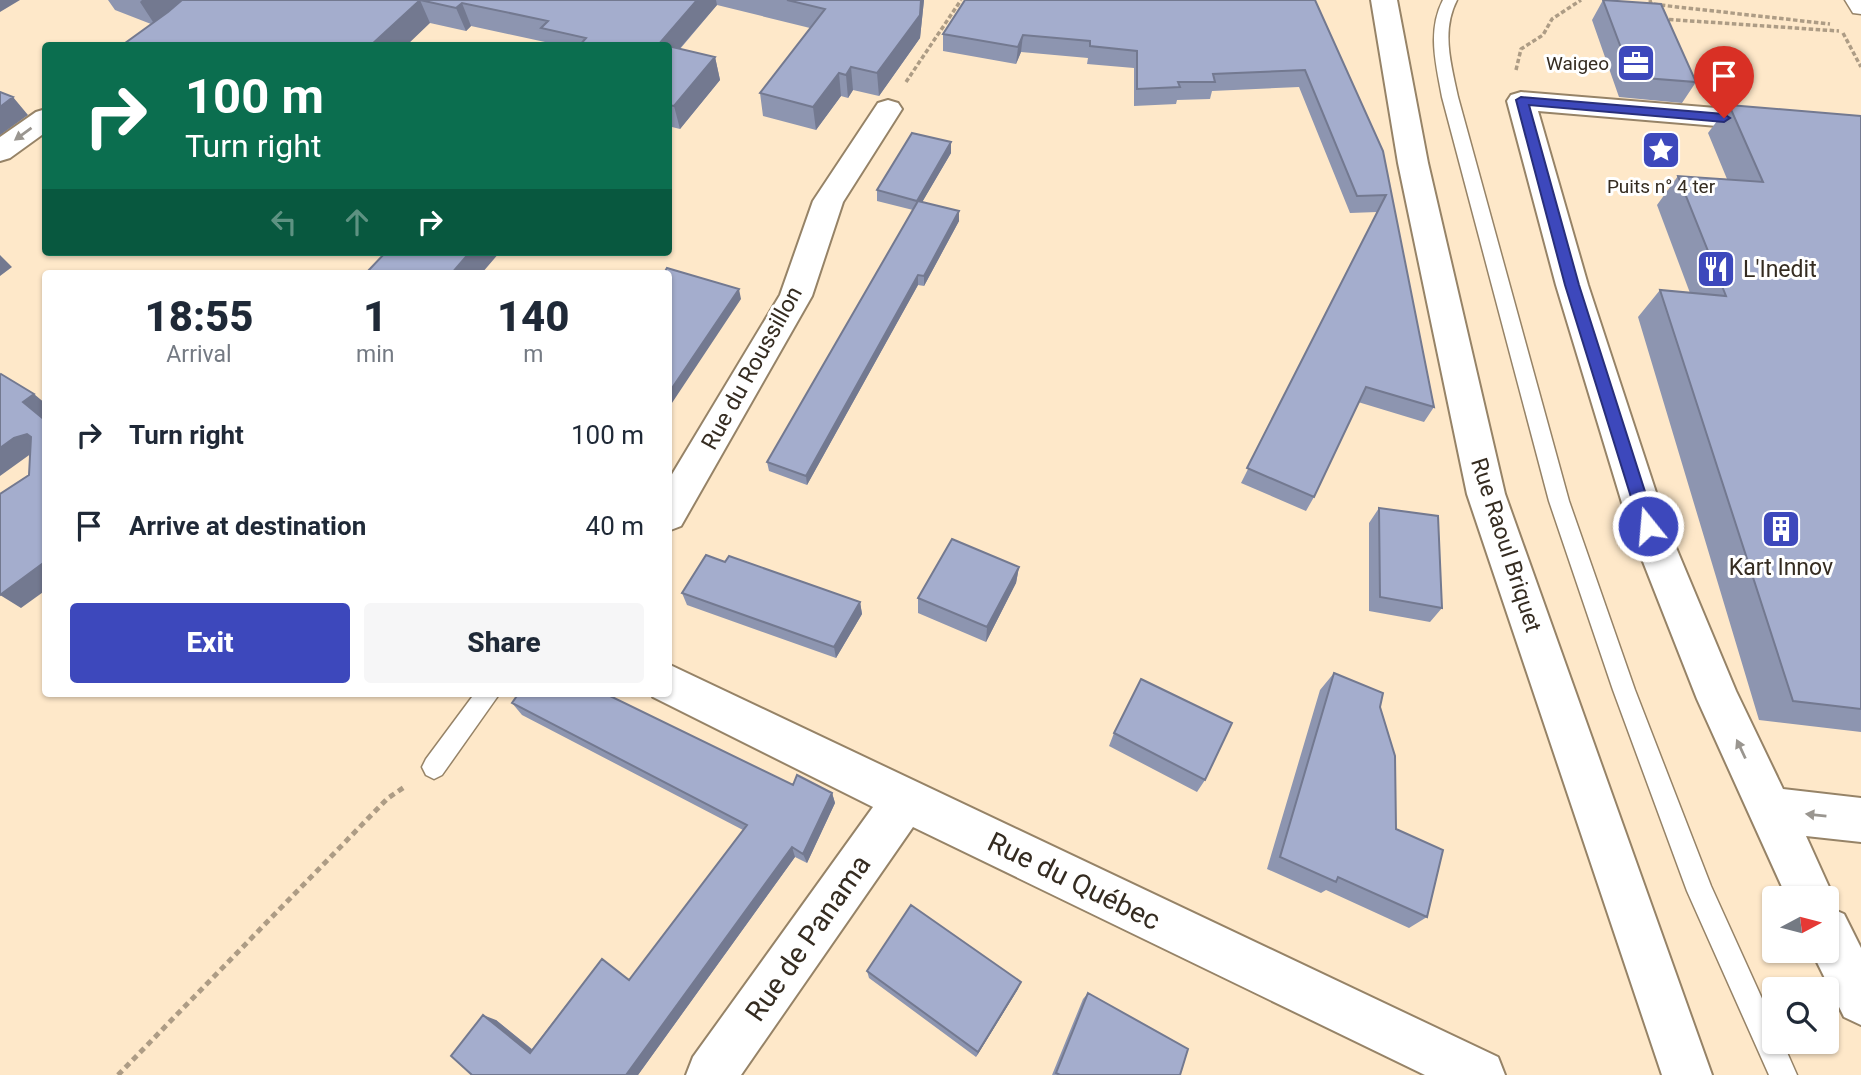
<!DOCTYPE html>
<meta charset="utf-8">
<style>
body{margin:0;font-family:Roboto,sans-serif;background:#f6f6f7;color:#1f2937;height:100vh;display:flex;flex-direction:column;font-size:26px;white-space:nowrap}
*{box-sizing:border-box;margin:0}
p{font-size:23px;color:#747a83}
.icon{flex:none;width:38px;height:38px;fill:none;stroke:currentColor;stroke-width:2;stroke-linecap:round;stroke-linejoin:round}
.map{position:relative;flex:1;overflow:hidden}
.drawer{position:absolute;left:42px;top:270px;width:630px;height:427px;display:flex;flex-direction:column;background:#fff;border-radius:7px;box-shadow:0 2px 5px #0004}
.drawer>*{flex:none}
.banner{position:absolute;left:42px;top:42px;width:630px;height:214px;border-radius:7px;box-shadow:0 2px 5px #0004;background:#0b6e4f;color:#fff;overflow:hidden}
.needle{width:46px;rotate:83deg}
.controls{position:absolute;left:1762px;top:886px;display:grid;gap:14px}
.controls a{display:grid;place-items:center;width:77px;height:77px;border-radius:7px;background:#fff;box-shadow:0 2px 5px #0004;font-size:35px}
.pin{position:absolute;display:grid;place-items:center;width:60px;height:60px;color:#fff;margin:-72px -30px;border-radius:50% 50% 50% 0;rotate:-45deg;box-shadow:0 0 7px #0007}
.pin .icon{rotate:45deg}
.me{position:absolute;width:77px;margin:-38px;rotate:343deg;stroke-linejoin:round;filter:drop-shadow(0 0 5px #0008)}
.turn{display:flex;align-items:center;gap:24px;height:147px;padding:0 28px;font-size:32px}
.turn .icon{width:91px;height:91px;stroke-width:2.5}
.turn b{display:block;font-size:49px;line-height:60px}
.lanes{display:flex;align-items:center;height:66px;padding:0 28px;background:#0003;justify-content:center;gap:35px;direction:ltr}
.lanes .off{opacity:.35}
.eta{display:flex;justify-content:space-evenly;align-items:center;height:119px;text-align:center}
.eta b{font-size:42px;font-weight:800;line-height:49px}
.action{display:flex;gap:14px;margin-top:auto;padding:14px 28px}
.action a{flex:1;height:80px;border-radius:7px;background:#3d48bc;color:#fff;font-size:28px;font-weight:800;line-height:80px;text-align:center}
.action a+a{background:#f6f6f7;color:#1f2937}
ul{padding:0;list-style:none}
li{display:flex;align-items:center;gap:21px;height:91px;padding:0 28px}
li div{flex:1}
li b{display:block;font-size:26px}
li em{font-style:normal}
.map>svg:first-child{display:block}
</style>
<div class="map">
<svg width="1861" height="1075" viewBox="0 0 1861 1075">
<rect width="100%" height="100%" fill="#fee8c9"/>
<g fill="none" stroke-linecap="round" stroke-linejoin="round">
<g stroke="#968367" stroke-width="3">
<path id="service" d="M1443 0H1457C1441 31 1451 64 1458 97L1569 501 1635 690 1711 886 1774 1025V1041H1782L1797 1075H1769L1687 891 1613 690 1549 501 1442 97C1436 64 1427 31 1443 0Z
M475 693H500L442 775 434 779 426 775 422 767 426 759Z"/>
</g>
<g stroke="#968367" stroke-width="3">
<path id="pedestrian" d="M1845 0H1861V14L1853 13Z"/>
</g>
<g stroke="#968367" stroke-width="4">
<path id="minor" d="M1521 92 1861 120V138L1538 111 1588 285 1667 526 1736 691 1783 789 1861 798V842L1806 836 1834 898 1830 908 1844 914 1861 948V1025L1844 1017 1811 950H1827V898H1787L1697 699 1629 526 1556 285 1507 101 1511 95Z
M888 100 898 103 902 109 843 202 812 296 681 526 668 531V481L780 295 813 201 878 103Z
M46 109V132L10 158 0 161V137L36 112Z
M668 664 1498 1057 1505 1075H1425L913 827 741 1075H686L693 1057 873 807 653 697 652 693H668Z"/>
</g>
<g stroke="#968367" stroke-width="4">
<path id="tertiary" d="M1371 0H1397L1428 163 1505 494 1712 1075H1662L1467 494 1398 163Z"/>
</g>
<path stroke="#ad9c85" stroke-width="3.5" stroke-dasharray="4.5 2.5" stroke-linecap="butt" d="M1650 0 1651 4 1830 24
M1662 19 1839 31
M1843 33 1861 67
M1516 70 1521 49 1543 35 1552 19 1581 0
M906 82 961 0"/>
<path stroke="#ad9c85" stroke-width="5" stroke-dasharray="6 4.5" stroke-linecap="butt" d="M118 1075 388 798 406 786"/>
<use href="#service" fill="#fff" fill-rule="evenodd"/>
<use href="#pedestrian" fill="#fff" fill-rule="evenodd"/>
<use href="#minor" fill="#fff" fill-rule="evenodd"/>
<use href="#tertiary" fill="#fff" fill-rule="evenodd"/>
</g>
<path fill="#8d95b0" d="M108 0H924L920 38 879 96 853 90 848 98 841 96 816 130 763 116 760 93 810 28 717 5 680 49 715 57 720 80 680 129 668 126V46H547L545 42 471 26 466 31 430 23 151 24 115 10Z
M1315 0 1383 151 1434 407 1424 422 1358 402 1314 497 1306 511 1241 483 1377 212 1350 213 1299 87 1212 91 1210 99 1177 100 1176 104 1134 106V68L1087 64 1088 58 1021 52 1016 64 943 51V34Z
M1603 0 1696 82 1682 103 1619 97 1592 20Z
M1729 105 1861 116V732L1759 720 1638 317 1660 290 1690 293 1657 205 1678 176 1727 179 1708 133Z
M951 142V153L922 202 959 211V221L924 286 918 285 807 485 769 471 767 462 913 210 877 201V190Z
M1379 508 1442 608 1430 622 1369 611V523Z
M725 562 860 602 862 614 836 658 687 605 682 593Z
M1019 567 1016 583 986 642 918 613V598Z
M1334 673 1380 707 1396 829 1427 917 1409 928 1326 890 1321 893 1267 869 1320 690Z
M516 693H604L793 785 832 793 835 803 807 863 795 857 638 1075H472L496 1020 532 1049 602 959 629 980 743 830 522 715 512 703 518 694Z
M1114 733 1205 780 1197 792 1109 746Z
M867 971 1018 989 976 1057 869 978Z
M1088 993 1180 1075H1052L1083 999Z"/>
<path fill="#737990" d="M0 0H20L0 12Z
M142 0H186L155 25 140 2Z
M420 0 430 23 406 46H370Z
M697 0H716L717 5 668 62 659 44Z
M921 0H924L920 38 879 96 877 73Z
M462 3 471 26 466 31 456 8Z
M1023 35 1021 52 1016 64 1018 47Z
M715 57 720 80 680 129 674 106Z
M851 67 853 90 848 98 846 75Z
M839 73 841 96 816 130 813 107Z
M13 97 28 115 0 135V107Z
M951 142V153L917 211V201Z
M959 211V221L924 286V276Z
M470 252H500L482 273H452Z
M0 255 12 267 0 276Z
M918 275V285L807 485 806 476Z
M739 289 741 299 668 409V394Z
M34 394 46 404V414L41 417 23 402Z
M27 434 45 449 32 453 0 476V448L14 438Z
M46 561V590L21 608 0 595Z
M1019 567 1016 583 986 642 987 627Z
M860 602 862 614 836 658 834 647Z
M832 793 835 803 807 863 803 854Z
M792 847 795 857 638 1075H626Z
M1021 982 1018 989 976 1057 978 1052Z
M483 1015 496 1020 541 1057 530 1053Z"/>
<path fill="#a4adcd" stroke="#737990" stroke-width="2" d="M182 0H697L659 44 667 46H579L586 38 541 28 548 21 462 3 456 8 420 0 370 46H121L168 12Z
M787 0H921L920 15 877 73 851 67 846 75 839 73 813 107 760 93 825 9Z
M965 0H1315L1383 151 1434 407 1366 387 1314 497 1247 468 1386 195 1357 196 1305 70 1213 74 1215 82H1178L1180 87 1137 89V51L1090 46V41L1023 35 1018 47 943 34Z
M1603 0 1661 4 1696 82 1632 77Z
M668 46 715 57 674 106 668 105Z
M0 92 13 97 0 107Z
M1729 105 1861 116V709L1793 701 1660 290 1726 296 1678 176 1763 182Z
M912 133 951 142 917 201 877 190Z
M918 201 959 211 924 276 918 275 806 476 767 462Z
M386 252H470L452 273H366Z
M667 268 739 289 668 394V273H664Z
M1 374 34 394 23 402 46 421V561L0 595V494L29 475 31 437 27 434 14 438 0 448V375Z
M1379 508 1438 516 1442 608 1380 597Z
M952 539 1019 567 987 627 918 598Z
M706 555 725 562 729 556 860 602 834 647 682 593Z
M1334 673 1383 693 1380 707 1395 756 1396 829 1443 850 1427 917 1338 877 1336 882 1280 857Z
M1141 679 1232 723 1205 780 1114 733Z
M519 693H604L793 785 797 775 832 793 803 854 792 847 626 1075H472L451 1056 483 1015 530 1053 602 959 629 980 747 825 512 703Z
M911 905 1021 982 978 1052 867 971Z
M1088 993 1188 1049 1180 1075H1060L1056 1073Z"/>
<defs><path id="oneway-solid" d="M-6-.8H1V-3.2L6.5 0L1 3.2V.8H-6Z" transform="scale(1.75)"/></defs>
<g fill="#9a9690">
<use href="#oneway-solid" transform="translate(23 134) rotate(144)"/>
<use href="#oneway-solid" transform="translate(1741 749) rotate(-115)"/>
<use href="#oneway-solid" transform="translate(1816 815) rotate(-174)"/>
</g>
<path fill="#3d48bc" stroke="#282f7a" stroke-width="2" d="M1521 97 1724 114 1730 118 1724 122 1529 105 1579 285 1656 526 1654 531H1642L1640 526 1565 285 1516 100Z"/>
<defs>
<g id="office-square" transform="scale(2.0125)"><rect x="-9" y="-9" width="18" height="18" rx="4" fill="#3d48bc" stroke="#fff"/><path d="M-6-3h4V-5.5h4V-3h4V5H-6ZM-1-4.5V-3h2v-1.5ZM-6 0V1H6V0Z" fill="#fff"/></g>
<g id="sight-square" transform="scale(2.0125)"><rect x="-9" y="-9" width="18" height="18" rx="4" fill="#3d48bc" stroke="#fff"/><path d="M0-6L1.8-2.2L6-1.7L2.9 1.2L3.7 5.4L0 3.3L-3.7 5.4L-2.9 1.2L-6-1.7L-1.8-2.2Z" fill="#fff"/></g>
<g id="restaurant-square" transform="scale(2.0125)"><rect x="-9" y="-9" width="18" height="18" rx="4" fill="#3d48bc" stroke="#fff"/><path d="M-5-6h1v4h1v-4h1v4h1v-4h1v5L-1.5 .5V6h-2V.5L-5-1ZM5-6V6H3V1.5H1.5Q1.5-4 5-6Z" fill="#fff"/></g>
<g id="building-square" transform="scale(2.0125)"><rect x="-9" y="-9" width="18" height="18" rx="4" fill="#3d48bc" stroke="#fff"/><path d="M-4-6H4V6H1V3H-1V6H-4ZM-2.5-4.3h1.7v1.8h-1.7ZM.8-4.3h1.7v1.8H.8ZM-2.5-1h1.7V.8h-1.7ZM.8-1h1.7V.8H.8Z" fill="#fff"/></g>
</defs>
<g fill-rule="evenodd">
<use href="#office-square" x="1636" y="63"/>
<use href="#sight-square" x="1661" y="150"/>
<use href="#restaurant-square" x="1716" y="269"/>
<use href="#building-square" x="1781" y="529"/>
</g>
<g text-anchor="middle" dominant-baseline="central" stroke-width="6" stroke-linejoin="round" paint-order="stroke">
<g font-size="19" fill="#352c21" stroke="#fff" text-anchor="end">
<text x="1609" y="63">Waigeo</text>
<text x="1661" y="186" text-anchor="middle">Puits n° 4 ter</text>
</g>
<g font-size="23" fill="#352c21" stroke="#fff" text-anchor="start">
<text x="1743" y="269">L'Inedit</text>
<text x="1781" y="567" text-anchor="middle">Kart Innov</text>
</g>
<g font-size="23" fill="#352c21" stroke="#fff">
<text transform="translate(752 368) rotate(-61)">Rue du Roussillon</text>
<text transform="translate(1506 545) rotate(72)">Rue Raoul Briquet</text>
</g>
<g font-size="28" fill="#352c21" stroke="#fff">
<text transform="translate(1074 881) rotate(26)">Rue du Québec</text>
<text transform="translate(808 938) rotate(-55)">Rue de Panama</text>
</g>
</g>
</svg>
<div class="controls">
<a><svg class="needle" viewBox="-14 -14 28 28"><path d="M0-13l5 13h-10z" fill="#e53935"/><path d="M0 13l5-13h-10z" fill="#747a83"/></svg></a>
<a><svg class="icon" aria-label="search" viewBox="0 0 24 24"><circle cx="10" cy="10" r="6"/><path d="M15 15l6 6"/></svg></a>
</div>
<div class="pin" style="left:1724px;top:118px;background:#d93025"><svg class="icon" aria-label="arrive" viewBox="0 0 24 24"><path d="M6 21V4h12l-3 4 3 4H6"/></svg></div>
<svg class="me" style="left:1648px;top:526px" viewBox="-20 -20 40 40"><circle r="17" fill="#3d48bc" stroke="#fff" stroke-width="3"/><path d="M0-11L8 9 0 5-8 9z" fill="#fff"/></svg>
<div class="banner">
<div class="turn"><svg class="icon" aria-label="right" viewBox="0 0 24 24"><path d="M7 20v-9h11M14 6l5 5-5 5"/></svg><div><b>100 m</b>Turn right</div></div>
<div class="lanes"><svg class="icon off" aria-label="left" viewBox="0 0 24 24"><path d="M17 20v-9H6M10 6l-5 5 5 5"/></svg><svg class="icon off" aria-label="ahead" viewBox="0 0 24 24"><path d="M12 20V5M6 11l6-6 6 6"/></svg><svg class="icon" aria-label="right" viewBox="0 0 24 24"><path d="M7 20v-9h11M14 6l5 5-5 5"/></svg></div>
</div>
<section class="drawer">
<div class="eta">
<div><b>18:55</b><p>Arrival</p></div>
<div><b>1</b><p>min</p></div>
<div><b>140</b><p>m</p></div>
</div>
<ul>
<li><svg class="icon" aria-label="right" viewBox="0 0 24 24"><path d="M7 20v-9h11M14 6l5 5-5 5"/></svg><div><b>Turn right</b></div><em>100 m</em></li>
<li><svg class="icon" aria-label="arrive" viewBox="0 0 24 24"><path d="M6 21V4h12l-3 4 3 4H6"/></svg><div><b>Arrive at destination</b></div><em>40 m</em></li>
</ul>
<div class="action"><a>Exit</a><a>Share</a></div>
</section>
</div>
